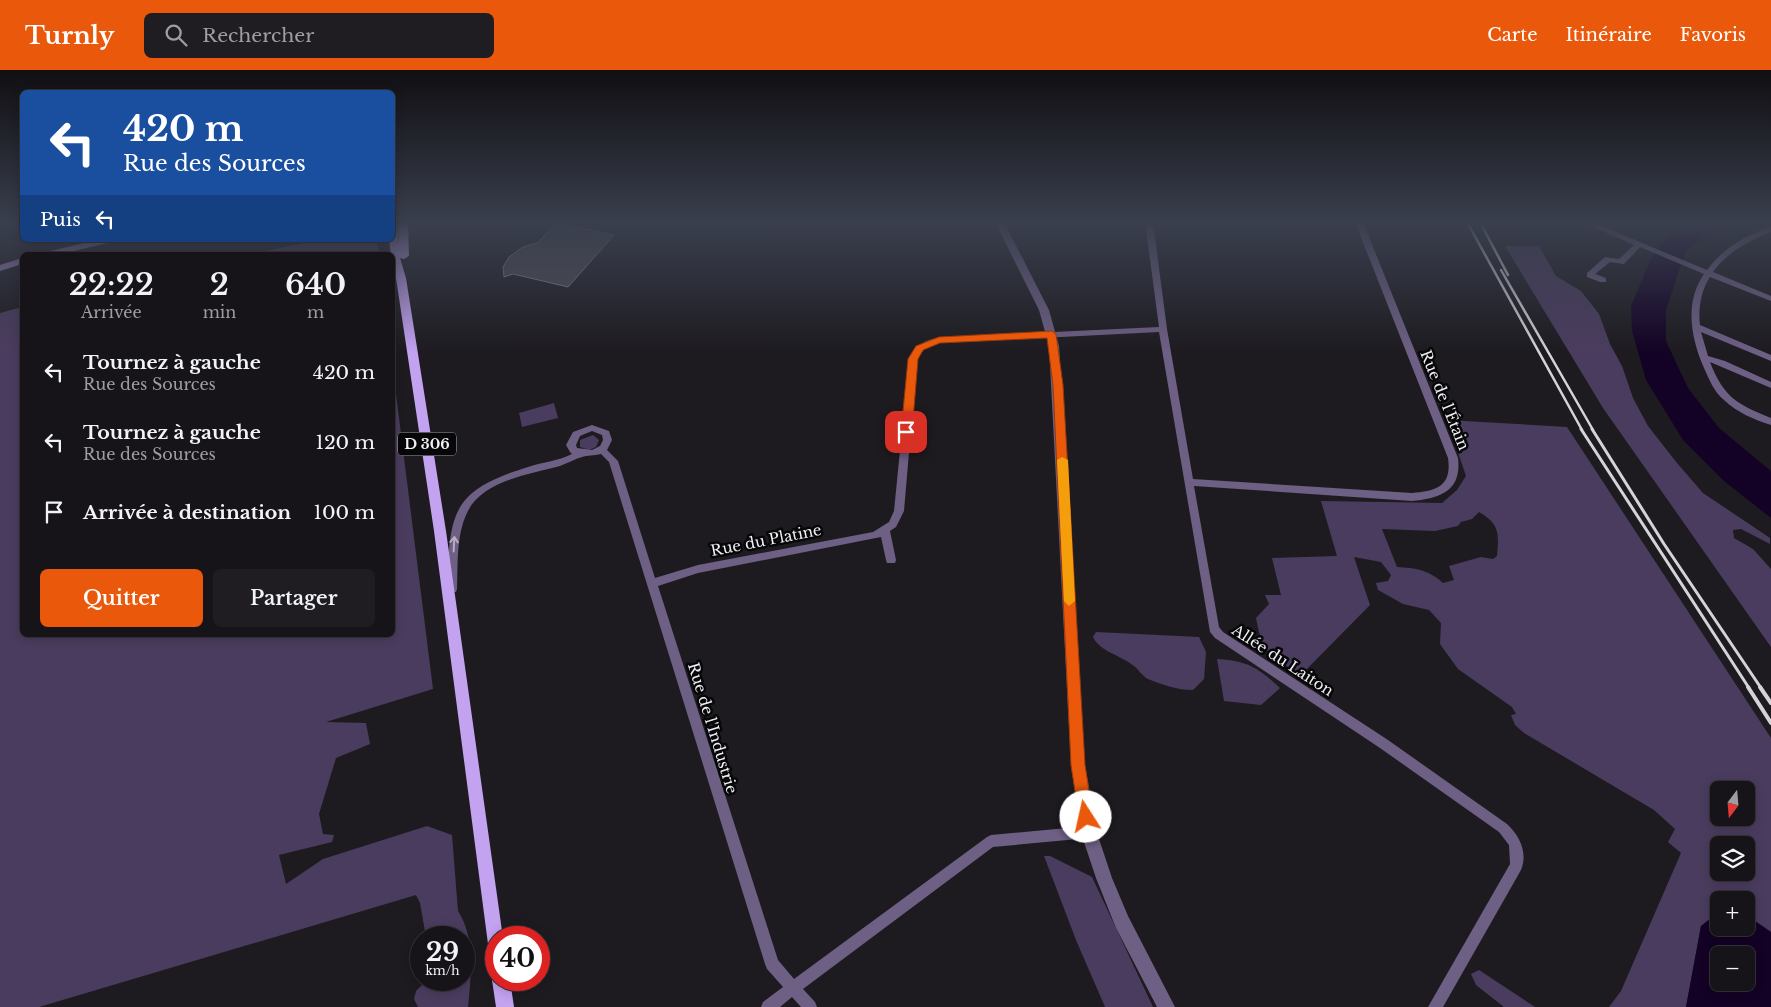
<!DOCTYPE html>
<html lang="fr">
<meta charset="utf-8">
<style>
body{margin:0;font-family:"Libre Baskerville",serif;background:#1f1d21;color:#f1f3f6;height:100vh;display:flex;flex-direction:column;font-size:19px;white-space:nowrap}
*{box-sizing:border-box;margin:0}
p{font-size:16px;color:#9e9ea2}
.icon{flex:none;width:28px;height:28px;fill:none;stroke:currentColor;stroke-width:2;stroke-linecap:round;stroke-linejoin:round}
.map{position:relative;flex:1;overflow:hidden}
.details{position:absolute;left:20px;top:182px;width:375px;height:385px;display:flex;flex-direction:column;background:#161418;border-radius:8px;box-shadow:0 2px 12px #0003,0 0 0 1px #353337}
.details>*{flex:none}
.top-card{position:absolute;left:20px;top:20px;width:375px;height:152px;border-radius:8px;box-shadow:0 2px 12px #0003,0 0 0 1px #353337;background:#1a4fa0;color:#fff;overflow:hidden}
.needle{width:32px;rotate:196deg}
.controls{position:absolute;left:1710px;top:711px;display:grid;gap:10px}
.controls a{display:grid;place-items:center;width:45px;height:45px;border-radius:8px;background:#161418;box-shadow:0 2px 12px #0003,0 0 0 1px #353337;font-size:25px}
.speed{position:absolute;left:410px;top:856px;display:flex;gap:10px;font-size:25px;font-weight:700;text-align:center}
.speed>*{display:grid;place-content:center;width:65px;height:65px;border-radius:50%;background:#161418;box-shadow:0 2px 12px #0003,0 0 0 1px #353337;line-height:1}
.speed small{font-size:12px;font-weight:400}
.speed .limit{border:8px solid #d22;background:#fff;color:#111}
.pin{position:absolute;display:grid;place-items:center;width:42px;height:42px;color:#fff;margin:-21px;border-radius:10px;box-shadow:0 2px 8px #0006}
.me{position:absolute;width:55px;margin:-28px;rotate:350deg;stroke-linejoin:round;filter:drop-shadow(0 0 4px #0008)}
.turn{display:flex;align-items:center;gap:18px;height:105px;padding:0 20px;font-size:22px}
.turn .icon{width:65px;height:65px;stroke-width:2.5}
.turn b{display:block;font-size:35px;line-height:42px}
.then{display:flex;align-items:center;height:48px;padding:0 20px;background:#0003;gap:10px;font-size:19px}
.eta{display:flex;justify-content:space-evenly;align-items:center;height:85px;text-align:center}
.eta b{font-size:30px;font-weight:600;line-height:35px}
.primary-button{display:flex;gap:10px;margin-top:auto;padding:10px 20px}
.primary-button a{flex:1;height:58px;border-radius:8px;background:#ea580c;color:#fff;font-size:20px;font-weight:600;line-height:58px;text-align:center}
.primary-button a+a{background:#1f1d21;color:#f1f3f6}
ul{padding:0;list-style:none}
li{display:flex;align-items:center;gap:15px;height:70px;padding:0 20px}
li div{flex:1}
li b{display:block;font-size:19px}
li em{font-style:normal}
header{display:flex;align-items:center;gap:30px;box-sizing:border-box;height:70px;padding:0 25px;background:#ea580c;color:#fff}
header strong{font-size:24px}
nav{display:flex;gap:28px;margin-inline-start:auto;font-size:18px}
.search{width:350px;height:45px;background:#1f1d21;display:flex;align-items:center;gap:12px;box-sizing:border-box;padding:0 18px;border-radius:8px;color:#9e9ea2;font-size:19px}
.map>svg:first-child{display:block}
</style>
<header>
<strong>Turnly</strong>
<div class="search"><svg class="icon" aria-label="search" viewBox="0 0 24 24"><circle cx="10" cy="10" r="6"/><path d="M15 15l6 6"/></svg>Rechercher</div>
<nav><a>Carte</a><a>Itinéraire</a><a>Favoris</a></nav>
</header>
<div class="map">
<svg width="1771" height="937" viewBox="0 0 1771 937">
<rect width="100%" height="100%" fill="#1d1b20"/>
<path fill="#4a3c5e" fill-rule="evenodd" d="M317 170H377L379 185H248Z
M1505 176H1539L1556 206 1581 221 1599 244 1610 274 1622 296 1633 328 1648 356 1677 393 1703 423 1770 468V474L1741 459 1733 460 1734 468 1753 479 1771 499V577L1603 338Z
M22 237V565H392L393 300 433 619 326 652 366 653 370 674 336 688 319 744 323 764 334 765 332 772 279 785 286 814 323 789 427 756 452 765 458 841C476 869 471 905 468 937H418L414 929 416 921 424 913 422 910H464V868L426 867 420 833 416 825 39 937H0V243Z
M554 333 558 348 522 357 519 343Z
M1447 350 1567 357 1771 668V862L1746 845V830H1719V842L1701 856 1686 937H1609L1621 921 1681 783 1668 772 1675 759 1654 740 1524 663 1515 655 1511 645 1516 644 1512 637 1458 599 1440 574 1441 553 1429 540 1403 534 1378 520 1376 513 1388 511 1391 505 1381 492 1354 487 1370 535 1301 605C1270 587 1263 585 1256 548L1269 534 1265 525H1281L1272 488 1337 486 1321 431 1442 433 1457 420 1466 406ZM1479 442C1500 454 1499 464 1497 486L1493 489 1481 487 1449 496 1454 510 1443 513C1429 500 1416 498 1397 497L1382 459 1435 461 1458 456 1461 452 1472 449ZM1719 720H1746V748H1719ZM1719 775H1746V802H1719Z
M593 365 599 370 596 377 589 380 580 377V370Z
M1096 562 1199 567 1206 582 1204 609 1193 620C1177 620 1163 615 1148 609 1142 606 1139 600 1134 596 1122 586 1099 581 1093 567Z
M1217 589C1248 591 1257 597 1280 618L1261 635 1224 631Z
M1044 786H1050L1092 807 1153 937H1105L1076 870Z
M1479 900 1535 937H1504L1476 915 1471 904Z"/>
<path fill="#130225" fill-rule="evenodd" d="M1687 152H1744L1708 163 1685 182 1666 240V271L1688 318 1719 358 1771 401V448L1724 411 1683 370 1646 310 1632 261 1631 236 1651 189 1672 161Z
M1719 842V858H1746V845L1771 862V937H1686L1701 856ZM1719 885H1746V912H1719Z"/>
<path fill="#4f4d53" stroke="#8b898f" d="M557 153 614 165 568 217 513 204 504 207 503 197 509 187 523 177 537 173Z"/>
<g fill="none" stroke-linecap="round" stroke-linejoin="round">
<path fill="#6e5f84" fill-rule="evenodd" d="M1145 152H1153L1167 259 1193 409 1412 423C1437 421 1452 416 1448 388L1355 152H1363L1458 388C1462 421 1440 428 1412 431L1194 416 1219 557 1223 562 1388 670 1507 754C1520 766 1528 783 1521 800L1443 937H1428L1510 794 1509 775 1499 762 1380 678 1215 568 1210 562 1159 262 939 273 926 277 917 289 904 441 896 457 890 461 896 490 895 493H887L886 490 881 467 698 503 658 516 778 890 794 909 987 767 991 765 1089 756 1093 758 1095 762 1093 766 1089 768 993 777 803 919 815 932 817 937H801L792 927 780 937H761L763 932 783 917 767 899 765 894 609 392 601 384C594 386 587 385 582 387 575 389 568 393 560 396 530 404 481 411 467 443 456 466 458 494 457 519L456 522H448L447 519C450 443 450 421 528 397 543 392 559 391 572 384L570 382 566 375 573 362 592 355 609 361 612 370 607 380 618 391 655 508 698 495 873 462 889 452 894 441 909 289C916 273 928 269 944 267L1159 257ZM592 361 602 365 603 370 600 376 592 380 577 378 576 375 580 366Z
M1582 152H1592L1707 200C1722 179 1747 164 1771 157V162C1749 171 1727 182 1713 202L1771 226V231L1710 207C1701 220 1698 239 1700 255L1771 285V291L1701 262 1708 286 1725 291 1771 312V318L1710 292C1724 328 1737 334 1771 348V355C1755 350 1736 342 1724 330 1714 322 1709 309 1704 298 1691 268 1684 233 1704 204L1640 177 1624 194 1610 192 1595 204 1606 208V212H1600L1587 207V203L1605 187 1619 189 1634 175Z"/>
<path fill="#6e5f84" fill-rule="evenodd" d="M995 152H1004L1049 240 1059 276 1085 695 1097 763 1112 808 1128 846 1175 937H1157L1116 858 1096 808 1081 763 1071 695 1049 276 1039 240Z"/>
<path fill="#9e85c1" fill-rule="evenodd" d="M97 170H114L112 172 57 185H40L42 183Z
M22 188V194L0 201V195Z"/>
<path fill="#c3a2f0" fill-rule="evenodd" d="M392 152 397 155 399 176 398 152H408L409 186 404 189 400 188 406 208 446 461 503 868H496V882L490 880 488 874 434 461 396 208 392 195V185H391L389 170H392Z
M496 903V910H510L514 937H496L492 910Z"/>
<path stroke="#d5d3d8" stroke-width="2.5" d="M1467 152 1582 360
M1480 152 1508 205
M1501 200 1593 360"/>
<path stroke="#d5d3d8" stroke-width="3" d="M1581 359 1749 618
M1592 359 1664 474 1761 618"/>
<path stroke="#d5d3d8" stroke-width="4" d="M1748 617 1771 653
M1760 617 1771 633"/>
</g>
<defs><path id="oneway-shaft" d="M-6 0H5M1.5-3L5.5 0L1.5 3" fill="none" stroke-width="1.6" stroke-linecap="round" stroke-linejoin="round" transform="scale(1.25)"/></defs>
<use stroke="#b6aec1" href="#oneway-shaft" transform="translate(454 474) rotate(-87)"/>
<linearGradient id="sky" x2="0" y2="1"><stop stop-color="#100f12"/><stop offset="0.54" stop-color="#3a3f4e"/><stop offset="1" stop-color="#3a3f4e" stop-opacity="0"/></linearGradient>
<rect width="1771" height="283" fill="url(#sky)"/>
<path fill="#ea580c" stroke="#983908" d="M1052 261 1056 264 1063 315 1085 695 1093 747 1091 752 1086 753 1081 752 1079 747 1071 695 1053 315 1047 268 940 273 923 280 918 289 912 362 906 366 901 362 908 289 916 276 939 267Z"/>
<path fill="#f59e0b" d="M1062 387 1068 390 1075 531 1069 536 1064 531 1057 390Z"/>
<g text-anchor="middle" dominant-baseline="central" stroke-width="5" stroke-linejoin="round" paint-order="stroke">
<rect fill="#070608" stroke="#aaa9ac" stroke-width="1" x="398" y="362.5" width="58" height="23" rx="4"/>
<g font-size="14" font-weight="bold" fill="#f0eff3">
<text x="427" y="374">D 306</text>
</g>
<g font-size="15" fill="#f0eff3" stroke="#070608">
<text transform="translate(1445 330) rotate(68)">Rue de l'Étain</text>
<text transform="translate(766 470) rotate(-11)">Rue du Platine</text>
<text transform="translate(1283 590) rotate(33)">Allée du Laiton</text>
<text transform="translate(713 658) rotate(73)">Rue de l'Industrie</text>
</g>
</g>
</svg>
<div class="controls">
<a><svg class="needle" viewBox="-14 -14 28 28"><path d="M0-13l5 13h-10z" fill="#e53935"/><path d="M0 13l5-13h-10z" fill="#9e9ea2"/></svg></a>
<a><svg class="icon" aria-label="layers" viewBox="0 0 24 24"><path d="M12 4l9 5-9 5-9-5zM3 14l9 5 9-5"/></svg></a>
<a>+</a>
<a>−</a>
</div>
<div class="speed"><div>29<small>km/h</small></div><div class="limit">40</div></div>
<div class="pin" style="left:906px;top:362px;background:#d93025"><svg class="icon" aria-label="arrive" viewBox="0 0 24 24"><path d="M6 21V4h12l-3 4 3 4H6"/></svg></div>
<svg class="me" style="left:1086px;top:747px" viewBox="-20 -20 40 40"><circle r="19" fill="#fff"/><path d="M0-13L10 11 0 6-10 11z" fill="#ea580c"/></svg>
<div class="top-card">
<div class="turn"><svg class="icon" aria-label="left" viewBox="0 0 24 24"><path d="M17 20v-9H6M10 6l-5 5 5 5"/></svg><div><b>420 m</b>Rue des Sources</div></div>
<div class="then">Puis<svg class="icon" aria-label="left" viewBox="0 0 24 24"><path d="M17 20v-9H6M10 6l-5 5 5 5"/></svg></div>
</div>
<section class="details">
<div class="eta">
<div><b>22:22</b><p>Arrivée</p></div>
<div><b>2</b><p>min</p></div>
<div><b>640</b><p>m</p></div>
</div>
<ul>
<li><svg class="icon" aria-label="left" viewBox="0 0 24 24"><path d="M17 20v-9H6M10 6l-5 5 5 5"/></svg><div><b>Tournez à gauche</b><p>Rue des Sources</p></div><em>420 m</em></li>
<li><svg class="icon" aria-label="left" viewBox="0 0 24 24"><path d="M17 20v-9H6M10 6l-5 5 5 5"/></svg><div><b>Tournez à gauche</b><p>Rue des Sources</p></div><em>120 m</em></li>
<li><svg class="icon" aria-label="arrive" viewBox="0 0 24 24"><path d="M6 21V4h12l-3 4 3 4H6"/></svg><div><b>Arrivée à destination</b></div><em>100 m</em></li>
</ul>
<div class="primary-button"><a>Quitter</a><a>Partager</a></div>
</section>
</div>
